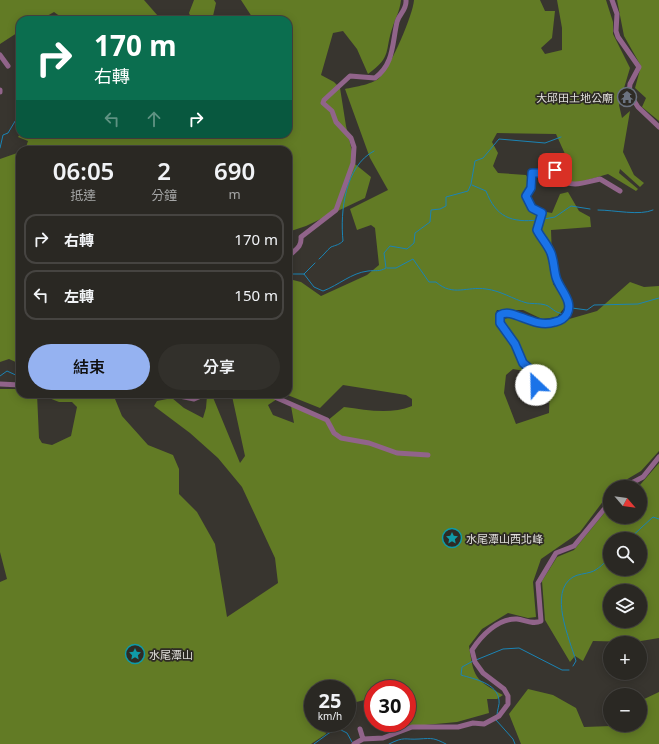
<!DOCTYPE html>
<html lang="zh-TW">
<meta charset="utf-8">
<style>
body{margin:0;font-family:"Noto Sans","Noto Sans TC",sans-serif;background:#32302b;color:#f1f3f6;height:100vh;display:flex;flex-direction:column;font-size:15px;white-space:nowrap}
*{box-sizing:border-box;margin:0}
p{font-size:13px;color:#a5a6a6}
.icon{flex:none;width:22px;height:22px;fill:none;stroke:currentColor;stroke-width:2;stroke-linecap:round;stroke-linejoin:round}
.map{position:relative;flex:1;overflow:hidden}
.panel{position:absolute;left:16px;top:146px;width:276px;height:252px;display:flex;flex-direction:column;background:#2a2823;border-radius:12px;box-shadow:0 2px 10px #0003,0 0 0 1px #464441}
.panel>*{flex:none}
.banner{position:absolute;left:16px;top:16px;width:276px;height:122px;border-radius:12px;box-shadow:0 2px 10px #0003,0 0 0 1px #464441;background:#0b6e4f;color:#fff;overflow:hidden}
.needle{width:26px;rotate:118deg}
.controls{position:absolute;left:603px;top:480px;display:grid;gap:8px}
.controls a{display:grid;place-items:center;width:44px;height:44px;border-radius:50%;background:#2a2823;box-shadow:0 2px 10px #0003,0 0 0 1px #464441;font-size:20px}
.speed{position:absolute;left:304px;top:680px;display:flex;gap:8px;font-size:20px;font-weight:700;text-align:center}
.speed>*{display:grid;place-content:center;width:52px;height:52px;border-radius:50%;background:#2a2823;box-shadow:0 2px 10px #0003,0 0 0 1px #464441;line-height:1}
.speed small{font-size:10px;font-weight:400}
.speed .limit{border:6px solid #d22;background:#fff;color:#111}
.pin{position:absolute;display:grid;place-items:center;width:34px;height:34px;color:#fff;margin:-17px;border-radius:8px;box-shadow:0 2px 6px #0006}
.me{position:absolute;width:44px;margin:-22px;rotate:336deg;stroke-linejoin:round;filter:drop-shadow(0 0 3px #0008)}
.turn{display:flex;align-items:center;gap:14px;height:84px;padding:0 12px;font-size:18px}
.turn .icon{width:52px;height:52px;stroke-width:2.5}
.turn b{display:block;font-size:28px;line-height:34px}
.lanes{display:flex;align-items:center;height:38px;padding:0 12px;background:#0003;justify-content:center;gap:20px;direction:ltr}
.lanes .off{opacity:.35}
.eta{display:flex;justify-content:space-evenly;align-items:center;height:68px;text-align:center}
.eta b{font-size:24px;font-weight:600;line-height:28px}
.primary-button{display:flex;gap:8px;margin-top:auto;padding:8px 12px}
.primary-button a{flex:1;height:46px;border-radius:24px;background:#95b2f1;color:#111;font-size:16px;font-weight:600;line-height:46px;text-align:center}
.primary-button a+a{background:#32302b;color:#f1f3f6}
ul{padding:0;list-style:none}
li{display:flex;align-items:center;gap:12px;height:50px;margin:0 8px 6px;padding:0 4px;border:2px solid #464441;border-radius:12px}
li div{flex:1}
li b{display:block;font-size:15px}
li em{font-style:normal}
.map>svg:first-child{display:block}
</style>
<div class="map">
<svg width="659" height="744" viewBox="0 0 659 744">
<rect width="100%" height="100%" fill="#38352f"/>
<path fill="#627b25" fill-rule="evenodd" d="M0 0H144L158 16 169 20H61V17L54 12 40 20H20V31L0 44Z
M194 0H214L216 3 213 16 214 20H192L189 13Z
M241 0H401C400 10 396 17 393 26 384 51 393 56 368 74L357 49 343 31 333 33 321 75 334 82 340 88 346 126 355 164 371 177 365 198 306 226 288 232V150H25L28 141 18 137 20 134H288V20H254Z
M414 0H540L545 11H555L552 38 541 48 545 54 562 50V28L557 0H606L613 22V34L630 68 619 105 622 118 630 111 623 152 634 175 644 183 640 187 620 169 619 173 638 189 636 191 608 174 567 186 561 178 556 167 565 154 556 134 497 133 492 142 498 153 493 166 498 173 526 175 530 182 523 197 541 211 552 213 560 194 568 192 579 211 590 217 591 227 551 230 553 284 568 303 557 317 542 319 523 310H497L495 315 526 368 524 371 513 369 506 375 504 393 516 424 549 413 550 383 529 364 501 320 514 316 545 326 597 311 630 282 644 287 659 286V451L641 471 614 487H610V492L580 532 541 559 533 582 536 617 528 618 508 613 482 629 469 646C474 678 474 679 503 695L497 699H487L489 713 457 722 382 729 383 723H407V689H373V698L348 704 347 689H313V723H323L326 734 311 744H0V582L7 579 0 552V389H20V394H37L39 438 42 443 52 445 71 436 77 407 72 402H59L49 398 55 394H113L122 416 148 445 173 455 179 469V494L197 512 215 544 227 617 278 583 275 558 242 487 218 458 190 433 154 406 157 401 172 398 184 408 203 418 206 408 207 396 212 395 240 463 245 456 232 396 267 395 277 399 268 405 273 415 294 423 291 406 327 421 344 407C367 410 390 415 412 406V399L406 395 343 385 320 408 285 394H288V284L293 280 301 282 321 296 367 275 379 265 375 228 371 225 357 230 350 209 388 190 370 158 345 89C354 87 375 84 380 77 391 66 413 15 414 0Z
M617 0H659V121L642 107 646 98 635 88 641 66 624 36Z
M20 152V364L9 359 0 362V159Z
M659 463V638L635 642 593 641 583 661 575 656 570 662 545 620 542 581 557 557 574 550 610 506V517H640V487H636L640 485ZM610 539H640V569H610ZM610 591H640V621H610Z
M528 689 553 695 576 708 584 727 640 725V701L659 692V744H521L509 714Z"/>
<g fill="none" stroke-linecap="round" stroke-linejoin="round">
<path stroke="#1b84b5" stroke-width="1" d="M0 148 3 135 8 133 20 113
M472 185 486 191C496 217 511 223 538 220
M598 210C614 210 640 216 653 210
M544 219 555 217 571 206 590 209
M319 259C323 256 327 250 331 247 336 245 339 245 343 241 340 211 345 166 374 151
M387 268H396L413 259 429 282H436C453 297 467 286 486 289 502 291 512 299 527 303 533 304 542 303 548 306 554 310 556 313 564 314
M288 274H304L314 287 323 291C339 285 351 273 368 271 376 270 379 272 386 268L384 253 390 246 407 249 414 243 415 233 430 222 431 210 440 209 446 206V197L468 191 471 184 475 161 483 158 499 139 545 143 561 137
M304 274 315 263
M569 312 572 308 587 310 594 305 638 304 659 298
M0 376 7 371 20 377
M40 394 48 397 53 394
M629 539 653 517 659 519
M476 660 503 649 519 648 562 670H569
M473 661 462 667 461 675C474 679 497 683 499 700 500 704 497 710 497 715
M573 666 576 661C570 640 548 592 573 577 578 574 585 574 591 572 598 570 605 562 610 557
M496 720 513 739 515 744
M314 744 329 733 339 729 347 733 352 742
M389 744C405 736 404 740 419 739 433 738 434 738 446 744"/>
<path stroke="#91648a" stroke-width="5" d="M612 0 617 14 616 31 618 37 639 67 630 84 629 93 638 107 659 127
M0 55 8 66
M0 90V92
M288 257C294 250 302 248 301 237L336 210 353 163 354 147 351 138 336 122 332 111 323 103 324 100 350 76 375 78C394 64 392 44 397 22 399 14 407 10 406 0
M0 384 20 385
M536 385 530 369 523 363 515 344 500 323V315L504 312 512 313 536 324H548L563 319 567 313V300L556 279 551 253 537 230 542 213C534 209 528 206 526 196L531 188 532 173H540L551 169C556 171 556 174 560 178 571 189 586 182 600 179L620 191
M170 394 194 399 206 394
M208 394 249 396 259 394
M268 394 327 420 334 433 341 438 369 443 397 453 428 455
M624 487 643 477 659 457
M360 729 363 739
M354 744 363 739 383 738 412 727H458L473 723 484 724 499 716 508 704V696L504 689 483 673 475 662 472 650C481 636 498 618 517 619 525 620 533 625 541 621L538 583 556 553 574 546 610 502"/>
</g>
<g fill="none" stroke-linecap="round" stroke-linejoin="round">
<g stroke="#114b97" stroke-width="10">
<path id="route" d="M536 385 530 369 523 363 515 344 500 323V315C513 307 532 329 555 322 560 321 564 319 567 314 574 301 559 289 556 277 554 270 554 261 551 253 548 245 541 238 537 230L542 213 532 208 526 196 531 188 532 173H540L551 169 555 170"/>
</g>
<use href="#route" stroke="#1a73e8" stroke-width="7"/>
</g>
<defs>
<g id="temple-ring" transform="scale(1)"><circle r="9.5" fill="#2e2b25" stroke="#6b7280" stroke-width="1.5"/><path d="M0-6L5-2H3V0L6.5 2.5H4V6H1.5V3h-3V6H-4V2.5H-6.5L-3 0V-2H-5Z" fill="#6b7280"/></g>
<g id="sight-ring" transform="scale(1)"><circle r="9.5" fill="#2e2b25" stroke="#0f9aa8" stroke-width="1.5"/><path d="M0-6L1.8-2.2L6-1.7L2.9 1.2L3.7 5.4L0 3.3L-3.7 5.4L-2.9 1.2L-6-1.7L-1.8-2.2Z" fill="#0f9aa8"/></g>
</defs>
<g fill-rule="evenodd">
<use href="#temple-ring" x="627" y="97"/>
<use href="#sight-ring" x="452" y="538"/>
<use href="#sight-ring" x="135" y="654"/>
</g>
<g text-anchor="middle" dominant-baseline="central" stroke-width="3.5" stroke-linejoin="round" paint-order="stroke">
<g font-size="11" fill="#e0deda" stroke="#2e2b25" text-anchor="start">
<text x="613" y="97" text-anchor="end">大邱田土地公廟</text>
<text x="466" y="538">水尾潭山西北峰</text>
<text x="149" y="654">水尾潭山</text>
</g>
</g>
</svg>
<div class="controls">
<a><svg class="needle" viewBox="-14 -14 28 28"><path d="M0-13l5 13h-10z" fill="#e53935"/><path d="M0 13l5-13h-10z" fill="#a5a6a6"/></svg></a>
<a><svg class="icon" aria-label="search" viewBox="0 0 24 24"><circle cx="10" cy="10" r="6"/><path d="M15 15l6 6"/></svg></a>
<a><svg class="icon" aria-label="layers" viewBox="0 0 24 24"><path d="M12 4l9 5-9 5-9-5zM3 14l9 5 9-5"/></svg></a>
<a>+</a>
<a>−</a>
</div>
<div class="speed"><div>25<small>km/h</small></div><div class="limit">30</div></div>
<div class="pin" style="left:555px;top:170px;background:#d93025"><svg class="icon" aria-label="arrive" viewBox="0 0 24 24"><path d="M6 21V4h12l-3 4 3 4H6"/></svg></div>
<svg class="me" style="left:536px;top:385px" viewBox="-20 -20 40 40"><circle r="19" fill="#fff"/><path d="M0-13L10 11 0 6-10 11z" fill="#1a73e8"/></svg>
<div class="banner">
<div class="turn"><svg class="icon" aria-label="right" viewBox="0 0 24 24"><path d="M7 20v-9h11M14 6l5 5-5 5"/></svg><div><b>170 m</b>右轉</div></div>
<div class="lanes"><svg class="icon off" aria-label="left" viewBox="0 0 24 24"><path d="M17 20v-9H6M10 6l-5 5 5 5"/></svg><svg class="icon off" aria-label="ahead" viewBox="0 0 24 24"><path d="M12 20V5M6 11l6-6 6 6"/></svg><svg class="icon" aria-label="right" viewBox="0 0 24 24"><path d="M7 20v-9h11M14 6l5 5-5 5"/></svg></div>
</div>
<section class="panel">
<div class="eta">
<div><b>06:05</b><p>抵達</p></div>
<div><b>2</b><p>分鐘</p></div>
<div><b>690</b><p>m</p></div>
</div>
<ul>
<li><svg class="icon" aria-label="right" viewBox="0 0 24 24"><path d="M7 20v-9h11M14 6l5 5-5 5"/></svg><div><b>右轉</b></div><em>170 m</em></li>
<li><svg class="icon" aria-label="left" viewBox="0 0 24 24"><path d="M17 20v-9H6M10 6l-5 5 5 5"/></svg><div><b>左轉</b></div><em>150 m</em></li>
</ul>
<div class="primary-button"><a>結束</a><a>分享</a></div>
</section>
</div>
